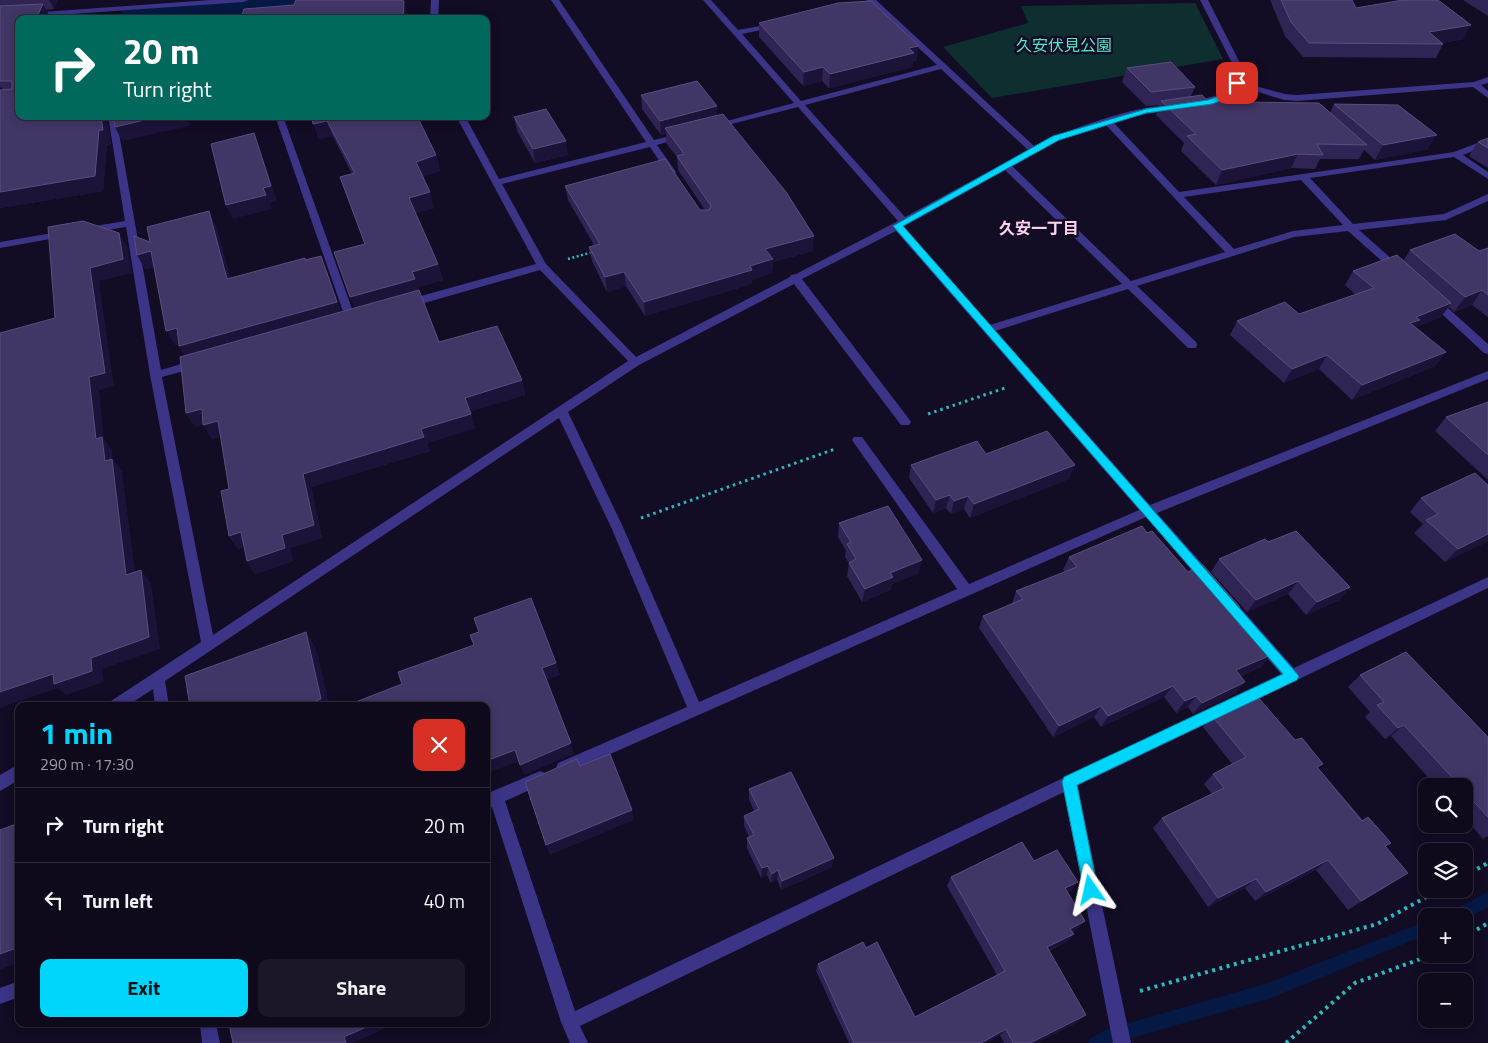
<!DOCTYPE html>
<meta charset="utf-8">
<style>
body{margin:0;font-family:"Titillium Web","Noto Sans JP",sans-serif;background:#1c1728;color:#f1f3f6;height:100vh;display:flex;flex-direction:column;font-size:19px;white-space:nowrap}
*{box-sizing:border-box;margin:0}
p{font-size:16px;color:#9b9aa3}
.icon{flex:none;width:28px;height:28px;fill:none;stroke:currentColor;stroke-width:2;stroke-linecap:round;stroke-linejoin:round}
.map{position:relative;flex:1;overflow:hidden}
.drawer{position:absolute;left:15px;top:702px;width:475px;height:325px;display:flex;flex-direction:column;background:#0e091b;border-radius:10px;box-shadow:0 2px 12px #0003,0 0 0 1px #2e2a3a}
.drawer>*{flex:none}
.hud{position:absolute;left:15px;top:15px;width:475px;height:105px;border-radius:10px;box-shadow:0 2px 12px #0003,0 0 0 1px #2e2a3a;background:#00695c;color:#fff;overflow:hidden}
.fabs{position:absolute;left:1418px;top:778px;display:grid;gap:10px}
.fabs a{display:grid;place-items:center;width:55px;height:55px;border-radius:10px;background:#0e091b;box-shadow:0 2px 12px #0003,0 0 0 1px #2e2a3a;font-size:25px}
.pin{position:absolute;display:grid;place-items:center;width:42px;height:42px;color:#fff;margin:-21px;border-radius:10px;box-shadow:0 2px 8px #0006}
.me{position:absolute;width:55px;margin:-28px;rotate:349deg;stroke-linejoin:round;filter:drop-shadow(0 0 4px #0008)}
.turn{display:flex;align-items:center;gap:18px;height:105px;padding:0 25px;font-size:22px}
.turn .icon{width:65px;height:65px;stroke-width:2.5}
.turn b{display:block;font-size:35px;line-height:42px}
.round{display:grid;place-items:center;flex:none;width:52px;height:52px;border-radius:10px;background:#1c1728}
.headline{display:flex;align-items:center;justify-content:space-between;height:85px;padding:0 25px}
h1{font-size:30px;font-weight:700;line-height:38px;color:#00d5fb}
.button{display:flex;gap:10px;margin-top:auto;padding:10px 25px}
.button a{flex:1;height:58px;border-radius:10px;background:#00d5fb;color:#111;font-size:20px;font-weight:700;line-height:58px;text-align:center}
.button a+a{background:#1c1728;color:#f1f3f6}
ul{padding:0;list-style:none}
li{display:flex;align-items:center;gap:15px;height:75px;padding:0 25px;border-top:1px solid #2e2a3a}
li div{flex:1}
li b{display:block;font-size:19px}
li em{font-style:normal}
.map>svg:first-child{display:block}
</style>
<div class="map">
<svg width="1488" height="1043" viewBox="0 0 1488 1043">
<rect width="100%" height="100%" fill="#120c24"/>
<path fill="#0f2e2f" d="M1195 3 1223 59 992 98 943 47 1028 23 1021 6Z"/>
<g fill="none" stroke-linecap="round" stroke-linejoin="round">
<path fill="#061944" fill-rule="evenodd" d="M1488 892V907L1464 920V916H1450L1452 911Z
M1426 921V935L1268 999 1114 1043H1088L1091 1038 1108 1029 1268 983Z"/>
<path fill="#061944" fill-rule="evenodd" d="M209 0H384L378 9 363 13 294 19H116L123 10 138 6Z"/>
<path stroke="#25bebc" stroke-width="2.5" stroke-dasharray="2 2.5" stroke-linecap="butt" d="M568 259 593 252"/>
<path stroke="#25bebc" stroke-width="3" stroke-dasharray="2.5 4" stroke-linecap="butt" d="M928 414 1005 388
M641 518 835 449"/>
<path stroke="#25bebc" stroke-width="4" stroke-dasharray="3 4.5" stroke-linecap="butt" d="M1464 876 1488 863
M1464 937 1488 923
M1140 991 1377 924 1441 889
M1286 1043 1355 983 1434 954"/>
<path fill="#3b3487" fill-rule="evenodd" d="M211 0H248L244 2 0 19V15Z
M431 0H439L438 19H430Z
M551 0H559L654 140 682 133 686 136 657 145 676 172 674 174H668L650 147 502 184 546 264 636 357 790 277 791 275 796 274 898 221 798 107 712 129V125L794 103 703 0H711L738 30 777 23V27L742 34 801 101 937 65 871 4 857 7 853 5 868 0H876L1034 146C1061 132 1146 101 1175 106V110L1145 114 1113 122 1179 192 1454 152 1488 139V145L1463 155 1488 172V179L1454 157 1310 178 1353 224 1444 214 1488 194V201L1446 220 1359 230 1402 268V272H1394L1348 231 1294 237 1137 286 1196 342 1197 345 1196 348H1188L1128 289 995 331 1150 505 1488 371V379L1157 513 1214 577 1216 581 1214 585 1209 586 1204 585 1146 517 563 775 558 773 556 768 558 763 687 707 611 527 559 418 165 681 169 706H155L153 689 127 706H109L111 701 201 642 150 375 126 227 89 233 84 230 89 227 125 221 108 116H116L161 370 198 359 204 363 202 366 162 377 213 635 628 361 540 270 407 308 402 304 403 301 536 264 456 116H465L499 179 646 142ZM941 69 1028 150 905 217 805 105ZM1105 124 1225 252 1131 281 1012 166 1059 140ZM1005 170 1122 284 990 325 903 227ZM1301 180 1343 225 1293 231 1234 249 1184 197ZM896 231 1139 510 969 584 862 437H854L852 440 854 443 957 589 699 702 623 527 568 412 639 365 794 284 901 425H909L911 422 909 419 802 279Z
M1200 0H1208L1242 67 1241 82 1285 94 1297 95 1474 82 1488 77V83L1481 85 1488 91V98L1473 87 1297 101 1284 100 1239 86 1231 97 1189 107V103L1225 93 1233 83 1234 67Z
M275 116H283L356 320 355 323H347L346 320Z
M64 231 67 232V236L0 248V242Z
M1434 297 1438 299 1488 344V354L1484 353 1430 303 1429 301Z
M1488 577V588L1077 786 1131 1043H1113L1064 792 580 1026 588 1043H570L561 1022 492 807 486 809V794L540 771 545 773 547 778 545 783 505 801 575 1011 1281 674 1220 604 1218 600 1220 596 1225 594 1230 596 1294 668Z
M19 764V780L0 791V775Z
M19 981V997L0 1004V988Z
M200 1024H216L220 1043H202Z"/>
</g>
<path fill="#302454" d="M0 0H58L54 9 46 10 50 17V19H19V116H106L111 144 107 145 103 191 0 208V90H3L1 87 0 88Z
M1270 0H1352L1356 8 1464 39 1442 43 1443 44 1436 58 1303 57 1285 36Z
M1463 0H1488V16Z
M759 23 917 60 913 61 912 67 829 88 822 81 803 86 759 37Z
M1127 68 1195 87 1191 96 1210 104 1240 102 1330 113 1334 104 1428 149 1375 160 1364 150 1359 159H1320L1315 169 1291 168 1216 185 1181 151 1184 143 1156 115 1159 105 1146 106 1122 82Z
M641 95 717 106V115L813 251 773 262 772 273 752 280V284L645 316 626 286 607 292 592 261 589 247 594 245 568 200 565 186 700 210H705L678 170 677 157 666 143V134L661 135 642 109Z
M311 116 436 155 440 171 423 176 434 208 415 213 438 264 443 280 418 287 419 291 439 342 522 380 525 395 470 411 475 428 427 443 430 451 311 487 322 538 290 548 293 561 255 574 247 561 244 547 238 549 229 536V489L221 436 212 439 203 424 195 427 186 413 185 356 179 346V344L175 345 154 267 145 269 150 242 216 226 230 278 306 260 327 271 341 312 355 309 365 244 340 177 352 174 333 136 319 139Z
M514 117 568 155 535 163 517 131Z
M1488 138V168L1469 156 1478 142Z
M1488 248V317L1472 305 1454 312 1449 307 1441 317 1416 327 1446 352 1435 366 1352 400 1319 369 1284 383 1230 335 1237 321 1299 314 1356 295 1345 285 1353 271 1403 261 1410 250 1479 251Z
M1488 402V480L1435 431 1446 417Z
M986 454 1069 479 970 518 964 509 951 514 946 508 933 513 909 478 911 465Z
M1488 485V541L1445 562 1414 533 1423 524 1410 512 1421 498Z
M839 523 919 573 892 584 890 590 862 602 847 576 849 563 845 557 846 551 838 537Z
M1147 533 1188 572 1240 607 1236 614 1271 655 1261 667 1241 676 1236 693 1193 714 1188 707 1176 713 1164 697 1101 727 1094 717 1053 737 979 628 983 616 1012 604 1016 591 1065 572 1063 570 1069 557Z
M1268 542 1350 587 1339 600 1306 615 1288 594 1247 612 1211 572 1219 559Z
M1360 675 1488 737V836L1483 839 1464 817V786H1436L1391 736 1385 739 1365 717 1370 712 1348 687Z
M1212 716 1318 768 1386 847 1394 882 1348 910 1316 870 1255 901 1245 888 1208 907 1153 828 1162 818 1212 794 1204 784 1213 774 1232 764 1203 727Z
M749 789 832 867 781 890 777 879 771 883 767 875 761 878 747 848V838L749 837 744 826V816L754 811 749 799Z
M1034 861 1071 891 1067 892 1085 921 1077 929 1072 932 1074 934 1066 942 1049 951 1078 1022 1036 1043H1004L1000 1035 986 1043H849L816 971 818 964 866 948 915 1017 997 975 947 886 951 877Z"/>
<path fill="#1c1339" d="M49 0H58L54 9Z
M404 1 408 16V19H403Z
M43 4 50 17V19H36Z
M1471 25 1464 39 1434 44 1429 32Z
M919 46 917 60 913 61 912 67 829 88 830 74Z
M823 67 822 81 803 86 804 72Z
M717 106V120L665 128 666 134 661 135 660 121Z
M101 116H106L111 144 107 145 103 191 0 208V192Z
M162 116H188L190 126 122 141 115 127Z
M327 121 333 136 319 139 313 124Z
M254 133 260 148 277 201 270 203 272 209 233 219 226 205Z
M1437 135 1428 149 1375 160 1383 145Z
M566 141 568 155 535 163 533 149Z
M1298 154 1291 168 1216 185 1222 170Z
M436 155 440 171 420 177 416 162Z
M430 192 434 208 414 213 409 198Z
M209 211 216 226 234 294 227 279Z
M119 233 127 246 132 273 99 281 114 386 99 390 104 439 112 450 113 460 122 471 137 587 126 575 105 461 96 439 89 377 90 268Z
M814 236 813 251 773 262 772 273 752 280V284L645 316 644 302 750 266 765 249Z
M151 251 159 266 145 269 137 255Z
M321 256 343 317 187 361 179 346Z
M438 264 443 280 418 287 420 295 356 313 350 297 412 272Z
M624 272 626 286 607 292 605 277Z
M1482 290 1472 305 1454 312 1465 297Z
M1451 303 1441 317 1414 328 1410 323 1416 317Z
M177 328 185 342 175 345 166 331Z
M1446 352 1435 366 1352 400 1362 385Z
M1327 355 1319 369 1284 383 1292 369Z
M522 380 525 395 469 412 465 398Z
M202 409 210 423 195 427 186 413Z
M471 414 475 428 427 443 430 451 311 487 322 538 290 548 293 561 255 574 247 561 303 474 421 429Z
M218 421 227 435 212 439 203 425Z
M1075 465 1069 479 970 518 974 504Z
M950 495 946 508 933 513 936 500Z
M968 496 964 509 951 514 954 501Z
M241 532 250 546 238 549 229 536Z
M1488 534V541L1445 562 1458 549Z
M922 560 919 573 892 584 890 590 862 602 865 589 890 573Z
M141 570 151 583 160 649 102 669 104 682 66 695 58 688 0 708V692L91 658Z
M1298 581 1288 594 1247 612 1256 600Z
M1350 587 1339 600 1306 615 1317 602Z
M1240 607 1231 620 1233 610Z
M306 632 316 648 330 706H303Z
M1271 655 1261 667 1227 682 1236 670Z
M556 663 560 675 546 680 542 668Z
M1245 682 1236 693 1193 714 1202 703Z
M1173 686 1164 697 1101 727 1108 716Z
M1196 696 1188 707 1176 713 1185 701Z
M1101 706 1094 717 1053 737 1059 726Z
M1404 725 1391 736 1385 739 1398 728Z
M571 743 574 754 524 775 520 765Z
M515 750 520 761 486 774V761Z
M632 810 634 820 550 855 546 845Z
M834 858 832 867 781 890 782 881Z
M1328 860 1316 870 1255 901 1266 892Z
M768 866 767 875 761 878 762 868Z
M778 870 777 879 771 883 772 874Z
M1408 873 1394 882 1348 910 1361 901Z
M1256 879 1245 888 1208 907 1218 898Z
M1078 882 1071 891 1058 897 1065 888Z
M1085 921 1077 929 1063 937 1070 929Z
M1074 934 1066 942 1040 955 1047 947Z
M19 947V962L0 970V954Z
M1086 1015 1078 1022 1036 1043H1030Z
M373 1024H392V1025L354 1043H346L344 1037Z
M1006 1029 1000 1035 986 1043H981Z"/>
<path fill="#423666" stroke="#594e7e" d="M296 0H402L404 1 403 19H240L244 9 294 5Z
M1281 0H1352L1356 8 1403 0H1438L1471 25 1429 32 1443 44 1309 43 1291 22Z
M871 1 919 46 909 48 914 53 830 74 823 67 804 72 759 23 838 3Z
M43 4 36 19H19V116H101L103 130H99L95 176 0 192V90L12 89V81H0V6Z
M1171 62 1195 87 1151 92 1127 68Z
M697 81 717 106 660 121 641 95Z
M1202 95 1210 104 1230 99H1237L1240 102 1319 103 1367 145 1317 144 1323 155 1298 154 1222 170 1187 136 1196 134 1161 101Z
M1334 104 1398 105 1437 135 1383 145Z
M546 109 566 141 533 149 514 117Z
M723 114 786 192 814 236 765 249 773 259 750 266 752 270 644 302 624 272 605 277 589 247 600 244 565 186 665 159 700 210H709L711 206 677 156 684 154 665 128Z
M113 116H162L115 127Z
M311 116H417L436 155 416 162 430 192 409 198 438 264 412 272 415 279 350 297 334 252 365 244 340 177 355 173 327 121 313 124Z
M254 133 271 186 263 188 266 195 226 205 211 144Z
M1488 138V148L1478 142Z
M209 211 227 279 305 258V260L321 256 337 302 179 346 177 328 166 331 151 251 137 255 134 236 150 242 147 227Z
M83 221 119 233 123 259 90 268 105 373 89 377 96 439 102 437 105 461 112 459 126 575 141 570 149 637 91 658 92 671 54 684 53 674 0 692V333L55 318 48 227Z
M1455 234 1479 251 1488 248V295L1482 290 1465 297 1410 250Z
M1397 255 1451 303 1416 317 1420 320 1410 323 1446 352 1362 385 1327 355 1292 369 1237 321 1285 302 1299 314 1374 288 1353 271Z
M419 290 439 342 497 326 522 380 465 398 471 414 421 429 424 437 303 474 314 525 282 535 285 548 247 561 241 532 229 536 221 491 229 489 218 421 203 425 202 409 186 413 180 357Z
M1488 402V455L1446 417Z
M1047 431 1075 465 974 504 968 496 954 501 950 495 936 500 911 465 977 441 986 454Z
M1475 473 1488 485V534L1458 549 1426 520 1438 514 1421 498Z
M888 506 922 560 890 573 893 577 865 589 849 563 856 559 847 544 851 542 839 523Z
M1142 526 1147 533 1152 531 1188 572 1203 565 1240 607 1233 610 1271 655 1236 670 1245 682 1202 703 1196 696 1185 701 1173 686 1108 716 1101 706 1059 726 983 616 1023 599 1016 591 1077 567 1069 557Z
M1296 531 1350 587 1317 602 1298 581 1256 600 1219 559 1265 539 1268 542Z
M531 598 556 663 542 668 571 743 520 765 515 750 486 761V706H348V705L402 684 398 672 474 645 470 635 479 632 474 618Z
M306 632 321 699 303 706H190L185 676Z
M1406 652 1488 737V817L1464 791V786H1460L1404 725 1398 728 1377 705 1384 702 1360 675Z
M1256 695 1295 740 1302 738 1323 764 1317 767 1362 821 1368 817 1391 843 1385 846 1408 873 1361 901 1328 860 1266 892 1256 879 1218 898 1162 818 1224 788 1213 774 1246 757 1212 716Z
M610 754 632 810 546 845 525 782 577 759 580 766Z
M791 772 834 858 782 881 778 870 772 874 768 866 762 868 747 838 754 835 744 816 759 809 749 789Z
M19 823V947L0 954V830Z
M1022 842 1034 861 1057 850 1078 882 1065 888 1085 921 1070 929 1074 934 1047 947 1086 1015 1030 1043H1013L1006 1029 981 1043H854L818 964 863 942 866 948 877 942 915 1017 1005 971 951 877Z
M229 1024H373L344 1037 346 1043H233Z"/>
<path fill="#00d5fb" stroke="#008aa3" d="M1234 81 1241 83 1230 97 1212 104 1146 113 1059 140 903 226 1299 676 1297 680 1077 785 1098 890 1096 895 1091 897 1086 895 1084 890 1062 782 1064 777 1283 674 893 226 1053 136 1146 109 1208 100 1225 94Z"/>
<g text-anchor="middle" dominant-baseline="central" stroke-width="5" stroke-linejoin="round" paint-order="stroke">
<g font-size="16" fill="#52e8cb" stroke="#120c24">
<text x="1064" y="45">久安伏見公園</text>
</g>
<g font-size="16" font-weight="bold" fill="#ffd2ec" stroke="#120c24">
<text x="1039" y="228">久安一丁目</text>
</g>
</g>
</svg>
<div class="fabs">
<a><svg class="icon" aria-label="search" viewBox="0 0 24 24"><circle cx="10" cy="10" r="6"/><path d="M15 15l6 6"/></svg></a>
<a><svg class="icon" aria-label="layers" viewBox="0 0 24 24"><path d="M12 4l9 5-9 5-9-5zM3 14l9 5 9-5"/></svg></a>
<a>+</a>
<a>−</a>
</div>
<div class="pin" style="left:1237px;top:83px;background:#d93025"><svg class="icon" aria-label="arrive" viewBox="0 0 24 24"><path d="M6 21V4h12l-3 4 3 4H6"/></svg></div>
<svg class="me" style="left:1091px;top:890px" viewBox="-20 -20 40 40"><path d="M0-17L14 15 0 8-14 15z" fill="#00d5fb" stroke="#fff" stroke-width="4"/></svg>
<div class="hud">
<div class="turn"><svg class="icon" aria-label="right" viewBox="0 0 24 24"><path d="M7 20v-9h11M14 6l5 5-5 5"/></svg><div><b>20 m</b>Turn right</div></div>
</div>
<section class="drawer">
<div class="headline"><div><h1>1 min</h1><p>290 m · 17:30</p></div><a class="round" style="background:#d93025;color:#fff"><svg class="icon" aria-label="close" viewBox="0 0 24 24"><path d="M6 6l12 12M18 6L6 18"/></svg></a></div>
<ul>
<li><svg class="icon" aria-label="right" viewBox="0 0 24 24"><path d="M7 20v-9h11M14 6l5 5-5 5"/></svg><div><b>Turn right</b></div><em>20 m</em></li>
<li><svg class="icon" aria-label="left" viewBox="0 0 24 24"><path d="M17 20v-9H6M10 6l-5 5 5 5"/></svg><div><b>Turn left</b></div><em>40 m</em></li>
</ul>
<div class="button"><a>Exit</a><a>Share</a></div>
</section>
</div>
